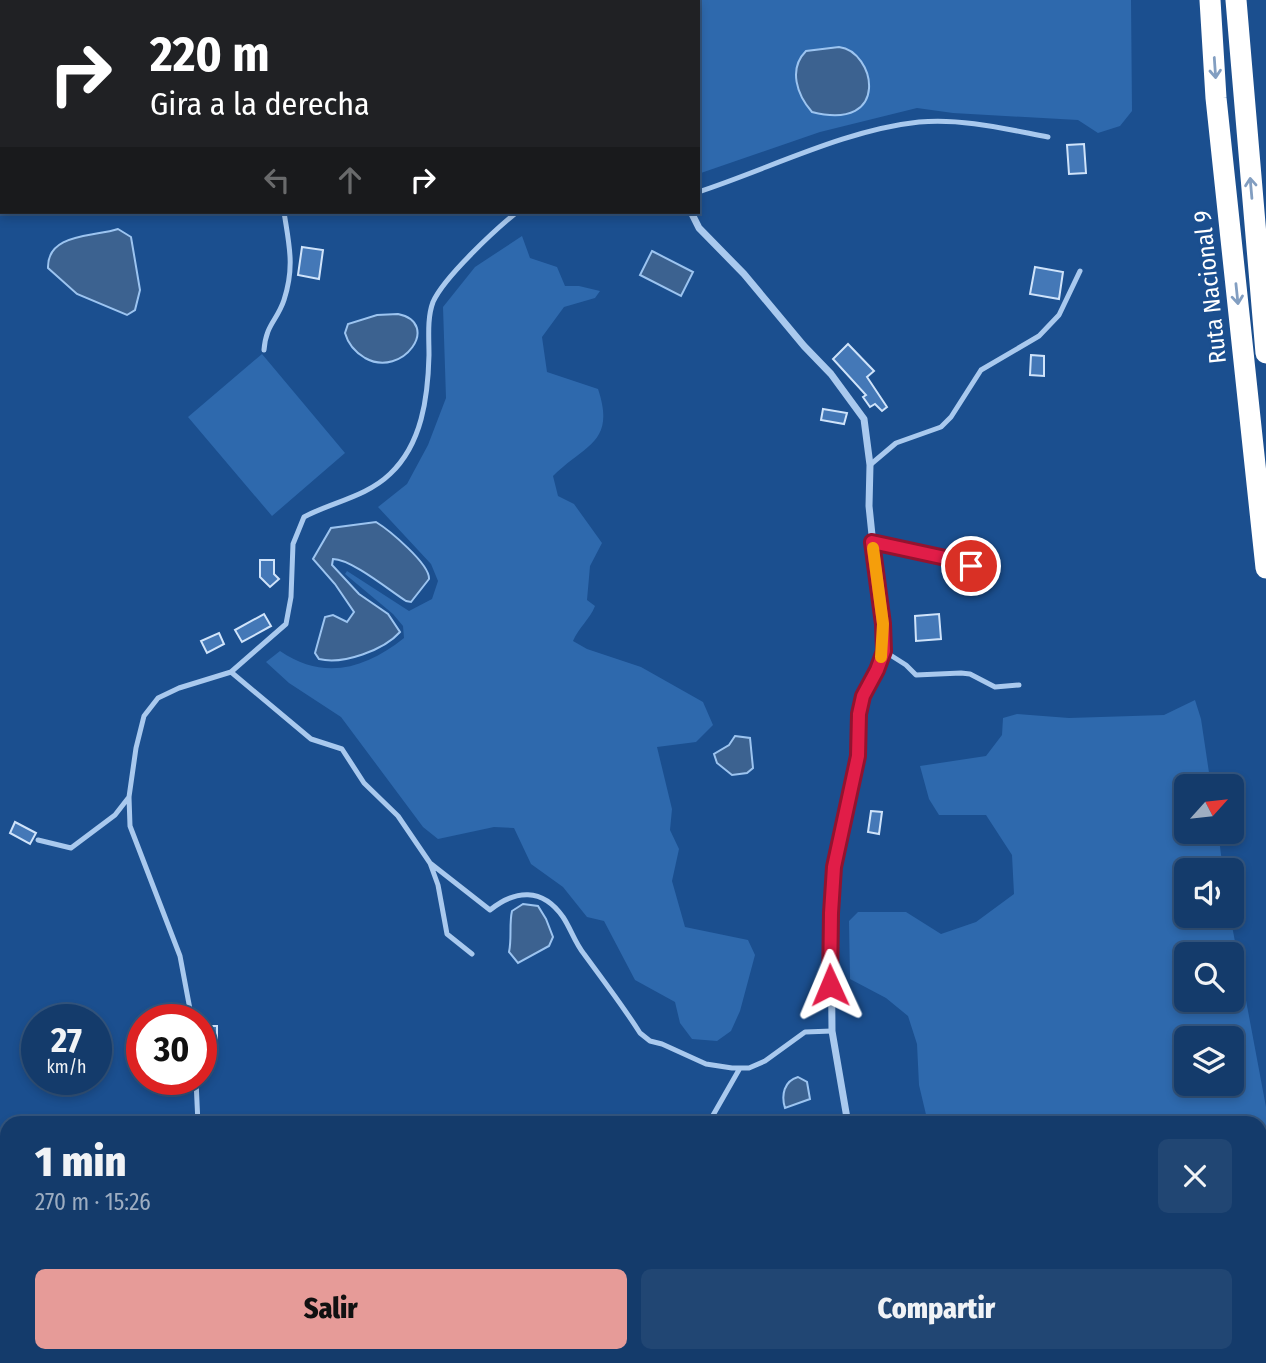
<!DOCTYPE html>
<html lang="es">
<meta charset="utf-8">
<style>
body{margin:0;font-family:"Fira Sans Condensed",sans-serif;background:#214673;color:#f1f3f6;height:100vh;display:flex;flex-direction:column;font-size:26px;white-space:nowrap}
*{box-sizing:border-box;margin:0}
p{font-size:23px;color:#9dadc1}
.icon{flex:none;width:38px;height:38px;fill:none;stroke:currentColor;stroke-width:2;stroke-linecap:round;stroke-linejoin:round}
.map{position:relative;flex:1;overflow:hidden}
.drawer{position:absolute;left:0px;top:1116px;width:1267px;height:247px;display:flex;flex-direction:column;background:#143b6b;border-radius:21px 21px 0 0;box-shadow:0 4px 10px #0003,0 0 0 2px #33557e}
.drawer>*{flex:none}
.guide{position:absolute;left:0px;top:0px;width:700px;height:214px;box-shadow:0 4px 10px #0003,0 0 0 2px #33557e;background:#202124;color:#fff;overflow:hidden}
.needle{width:46px;rotate:63deg}
.controls{position:absolute;left:1174px;top:774px;display:grid;gap:14px}
.controls a{display:grid;place-items:center;width:70px;height:70px;border-radius:10px;background:#143b6b;box-shadow:0 4px 10px #0003,0 0 0 2px #33557e;font-size:35px}
.speed{position:absolute;left:21px;top:1004px;display:flex;gap:14px;font-size:35px;font-weight:700;text-align:center}
.speed>*{display:grid;place-content:center;width:91px;height:91px;border-radius:50%;background:#143b6b;box-shadow:0 4px 10px #0003,0 0 0 2px #33557e;line-height:1}
.speed small{font-size:18px;font-weight:400}
.speed .limit{border:10px solid #d22;background:#fff;color:#111}
.pin{position:absolute;display:grid;place-items:center;width:60px;height:60px;color:#fff;margin:-30px;border:4px solid #fff;border-radius:50%;box-shadow:0 2px 7px #0007}
.me{position:absolute;width:77px;margin:-38px;rotate:359deg;stroke-linejoin:round;filter:drop-shadow(0 0 5px #0008)}
.turn{display:flex;align-items:center;gap:24px;height:147px;padding:0 35px;font-size:32px}
.turn .icon{width:91px;height:91px;stroke-width:2.5}
.turn b{display:block;font-size:49px;line-height:60px}
.lanes{display:flex;align-items:center;height:66px;padding:0 35px;background:#0003;justify-content:center;gap:35px;direction:ltr}
.lanes .off{opacity:.35}
.round{display:grid;place-items:center;flex:none;width:74px;height:74px;border-radius:10px;background:#214673}
.head{display:flex;align-items:center;justify-content:space-between;height:119px;padding:0 35px}
h1{font-size:42px;font-weight:800;line-height:52px}
.cta{display:flex;gap:14px;margin-top:auto;padding:14px 35px}
.cta a{flex:1;height:80px;border-radius:10px;background:#e69b98;color:#111;font-size:28px;font-weight:800;line-height:80px;text-align:center}
.cta a+a{background:#214673;color:#f1f3f6}
.map>svg:first-child{display:block}
</style>
<div class="map">
<svg width="1266" height="1363" viewBox="0 0 1266 1363">
<rect width="100%" height="100%" fill="#1b4f8f"/>
<path fill="#2e69ad" fill-rule="evenodd" d="M131 0H612L134 2Z
M652 0H1131L1132 111 1120 126 1098 133 1078 120 953 113 917 108 820 132 698 174V2Z
M522 236 530 258 557 267 565 286H579L600 291 595 298 564 307 542 337 547 372 598 389C616 443 585 444 553 476L558 496 574 504 602 543 590 566 587 600 595 606C590 619 579 627 573 641L587 649 641 667 703 702 713 725 696 742 657 747 672 809 670 830 679 849 672 881 685 927 748 940 755 955 740 1011 731 1031 717 1041 692 1039 680 1023 675 1002 635 980 604 921 587 917 563 887 531 864 514 828 494 827 438 839 423 827 341 717 289 683 266 662 280 651C324 681 365 669 404 638L403 626 393 614 345 574 347 571 409 611 432 599 438 581 431 564 378 507 407 484 428 445 446 398 443 307 475 267Z
M262 354 345 453 272 516 188 417Z
M1195 700 1201 719 1211 786H1186V831H1218L1223 870H1186V915H1230L1266 1107V1363H1212L1218 1356H1260V1124L928 1123 919 1085 917 1044 908 1016 886 998 850 979 849 921 858 912H906L941 934 976 922 1014 894 1012 855 986 815H939L929 799 920 766 986 756 1002 735 1003 718 1017 714 1069 718 1164 715ZM1186 954H1232V999H1186ZM1186 1038H1232V1083H1186Z"/>
<path fill="#3c6290" stroke="#9cc4f0" stroke-width="2" d="M839 47C875 51 892 132 812 112 797 95 788 69 806 51Z
M118 229 131 237 140 290 135 310 127 315 77 294 48 268C47 233 94 237 118 229Z
M652 251 693 272 681 296 640 275Z
M398 314C442 323 403 379 365 358 355 352 348 344 345 333L348 324 377 315Z
M376 522C389 530 430 564 429 579L411 602 406 601C389 590 351 559 333 559L332 565 359 594 388 614 400 632C384 650 343 665 319 659L315 653 325 617 333 615 347 622 354 612 335 584 313 559 331 528Z
M735 736 750 738 753 768 747 773 732 775 717 763 714 754 729 745Z
M523 904 538 906 546 919 553 937 549 946 518 963 509 952C512 938 509 924 512 911Z
M798 1077 807 1082 810 1099 785 1108C781 1095 784 1081 798 1077Z"/>
<path fill="#4478b7" stroke="#cfe3fa" stroke-width="2" d="M1084 144 1086 173 1069 174 1067 145Z
M302 247 323 250 319 279 298 275Z
M1035 267 1063 272 1059 299 1030 294Z
M848 344 874 371 867 377 887 407 882 411 875 404 870 407 863 397 866 395 833 359Z
M1031 355 1044 356V376L1030 375Z
M823 409 847 413 844 424 821 420Z
M260 560H274V574L279 579 270 587 260 577Z
M264 614 271 626 242 642 235 630Z
M939 614 941 639 916 641 915 616Z
M219 633 224 644 207 653 201 641Z
M871 811 882 812 879 834 868 832Z
M15 822 36 833 30 844 10 833Z
M204 1026H217V1051L204 1050Z"/>
<g fill="none" stroke-linecap="round" stroke-linejoin="round">
<path stroke="#a9c9ee" stroke-width="5" d="M698 192C769 169 844 130 919 122 962 118 1006 129 1048 137
M264 350C266 324 277 321 284 300 295 266 289 245 284 212
M870 465 896 443 941 427 951 417 981 370 1039 336 1059 315 1080 271
M872 542 964 562 971 566 973 575 969 584 991 574
M884 651 906 665 916 675 961 673 970 674 995 687 1019 685
M231 672 311 739 342 749 364 783 398 816 430 863 438 885 447 934 472 954
M38 840 71 848 115 815 129 797
M430 863 490 910C515 890 542 887 563 917 571 929 575 943 584 954 603 980 623 1006 640 1033L650 1041 662 1044 706 1064 732 1068H749L765 1061 805 1032 832 1031
M192 1020 180 956 130 826 129 797 136 748 144 716 158 698 179 688 231 672 286 624 291 597 293 544 304 517C332 502 366 497 390 474 422 444 428 397 429 355 429 338 427 318 433 302 444 277 495 230 517 212
M196 1080 198 1124
M708 1124 740 1068
M0 1208H7
M704 1356 712 1363
M683 1363 694 1356"/>
<path stroke="#a9c9ee" stroke-width="7" d="M633 2 634 0
M691 212 699 228 744 274 804 346 831 374 864 419 870 465 869 506 884 651 877 670 863 696 859 714 858 756 834 867 831 913 832 1031 848 1124
M934 1356 937 1363"/>
<path stroke="#fff" stroke-width="21" d="M1210 0 1216 98 1266 568
M1236 0 1266 353"/>
</g>
<defs><path id="oneway-shaft" d="M-6 0H5M1.5-3L5.5 0L1.5 3" fill="none" stroke-width="1.6" stroke-linecap="round" stroke-linejoin="round" transform="scale(1.75)"/></defs>
<g stroke="#829ec1">
<use href="#oneway-shaft" transform="translate(1215 68) rotate(86)"/>
<use href="#oneway-shaft" transform="translate(1251 188) rotate(-95)"/>
<use href="#oneway-shaft" transform="translate(1237 294) rotate(84)"/>
</g>
<g fill="none" stroke-linecap="round" stroke-linejoin="round">
<g stroke="#92132f" stroke-width="18">
<path id="route" d="M830 985 831 913 834 867 858 756 859 714 863 696 877 670 884 651 883 624 872 542 964 562 971 566"/>
</g>
<use href="#route" stroke="#e11d48" stroke-width="12"/>
<path stroke="#f59e0b" stroke-width="12" d="M873 548 883 624 881 657"/>
</g>
<g text-anchor="middle" dominant-baseline="central" stroke-width="5" stroke-linejoin="round" paint-order="stroke">
<g font-size="24" fill="#fff" stroke="#1b4f8f">
<text transform="translate(1210 287) rotate(-96)">Ruta Nacional 9</text>
</g>
</g>
</svg>
<div class="controls">
<a><svg class="needle" viewBox="-14 -14 28 28"><path d="M0-13l5 13h-10z" fill="#e53935"/><path d="M0 13l5-13h-10z" fill="#9dadc1"/></svg></a>
<a><svg class="icon" aria-label="sound" viewBox="0 0 24 24"><path d="M4 9h4l5-4v14l-5-4H4zM17 9q2 3 0 6"/></svg></a>
<a><svg class="icon" aria-label="search" viewBox="0 0 24 24"><circle cx="10" cy="10" r="6"/><path d="M15 15l6 6"/></svg></a>
<a><svg class="icon" aria-label="layers" viewBox="0 0 24 24"><path d="M12 4l9 5-9 5-9-5zM3 14l9 5 9-5"/></svg></a>
</div>
<div class="speed"><div>27<small>km/h</small></div><div class="limit">30</div></div>
<div class="pin" style="left:971px;top:566px;background:#d93025"><svg class="icon" aria-label="arrive" viewBox="0 0 24 24"><path d="M6 21V4h12l-3 4 3 4H6"/></svg></div>
<svg class="me" style="left:830px;top:985px" viewBox="-20 -20 40 40"><path d="M0-17L14 15 0 8-14 15z" fill="#e11d48" stroke="#fff" stroke-width="4"/></svg>
<div class="guide">
<div class="turn"><svg class="icon" aria-label="right" viewBox="0 0 24 24"><path d="M7 20v-9h11M14 6l5 5-5 5"/></svg><div><b>220 m</b>Gira a la derecha</div></div>
<div class="lanes"><svg class="icon off" aria-label="left" viewBox="0 0 24 24"><path d="M17 20v-9H6M10 6l-5 5 5 5"/></svg><svg class="icon off" aria-label="ahead" viewBox="0 0 24 24"><path d="M12 20V5M6 11l6-6 6 6"/></svg><svg class="icon" aria-label="right" viewBox="0 0 24 24"><path d="M7 20v-9h11M14 6l5 5-5 5"/></svg></div>
</div>
<section class="drawer">
<div class="head"><div><h1>1 min</h1><p>270 m · 15:26</p></div><a class="round"><svg class="icon" aria-label="close" viewBox="0 0 24 24"><path d="M6 6l12 12M18 6L6 18"/></svg></a></div>
<div class="cta"><a>Salir</a><a>Compartir</a></div>
</section>
</div>
